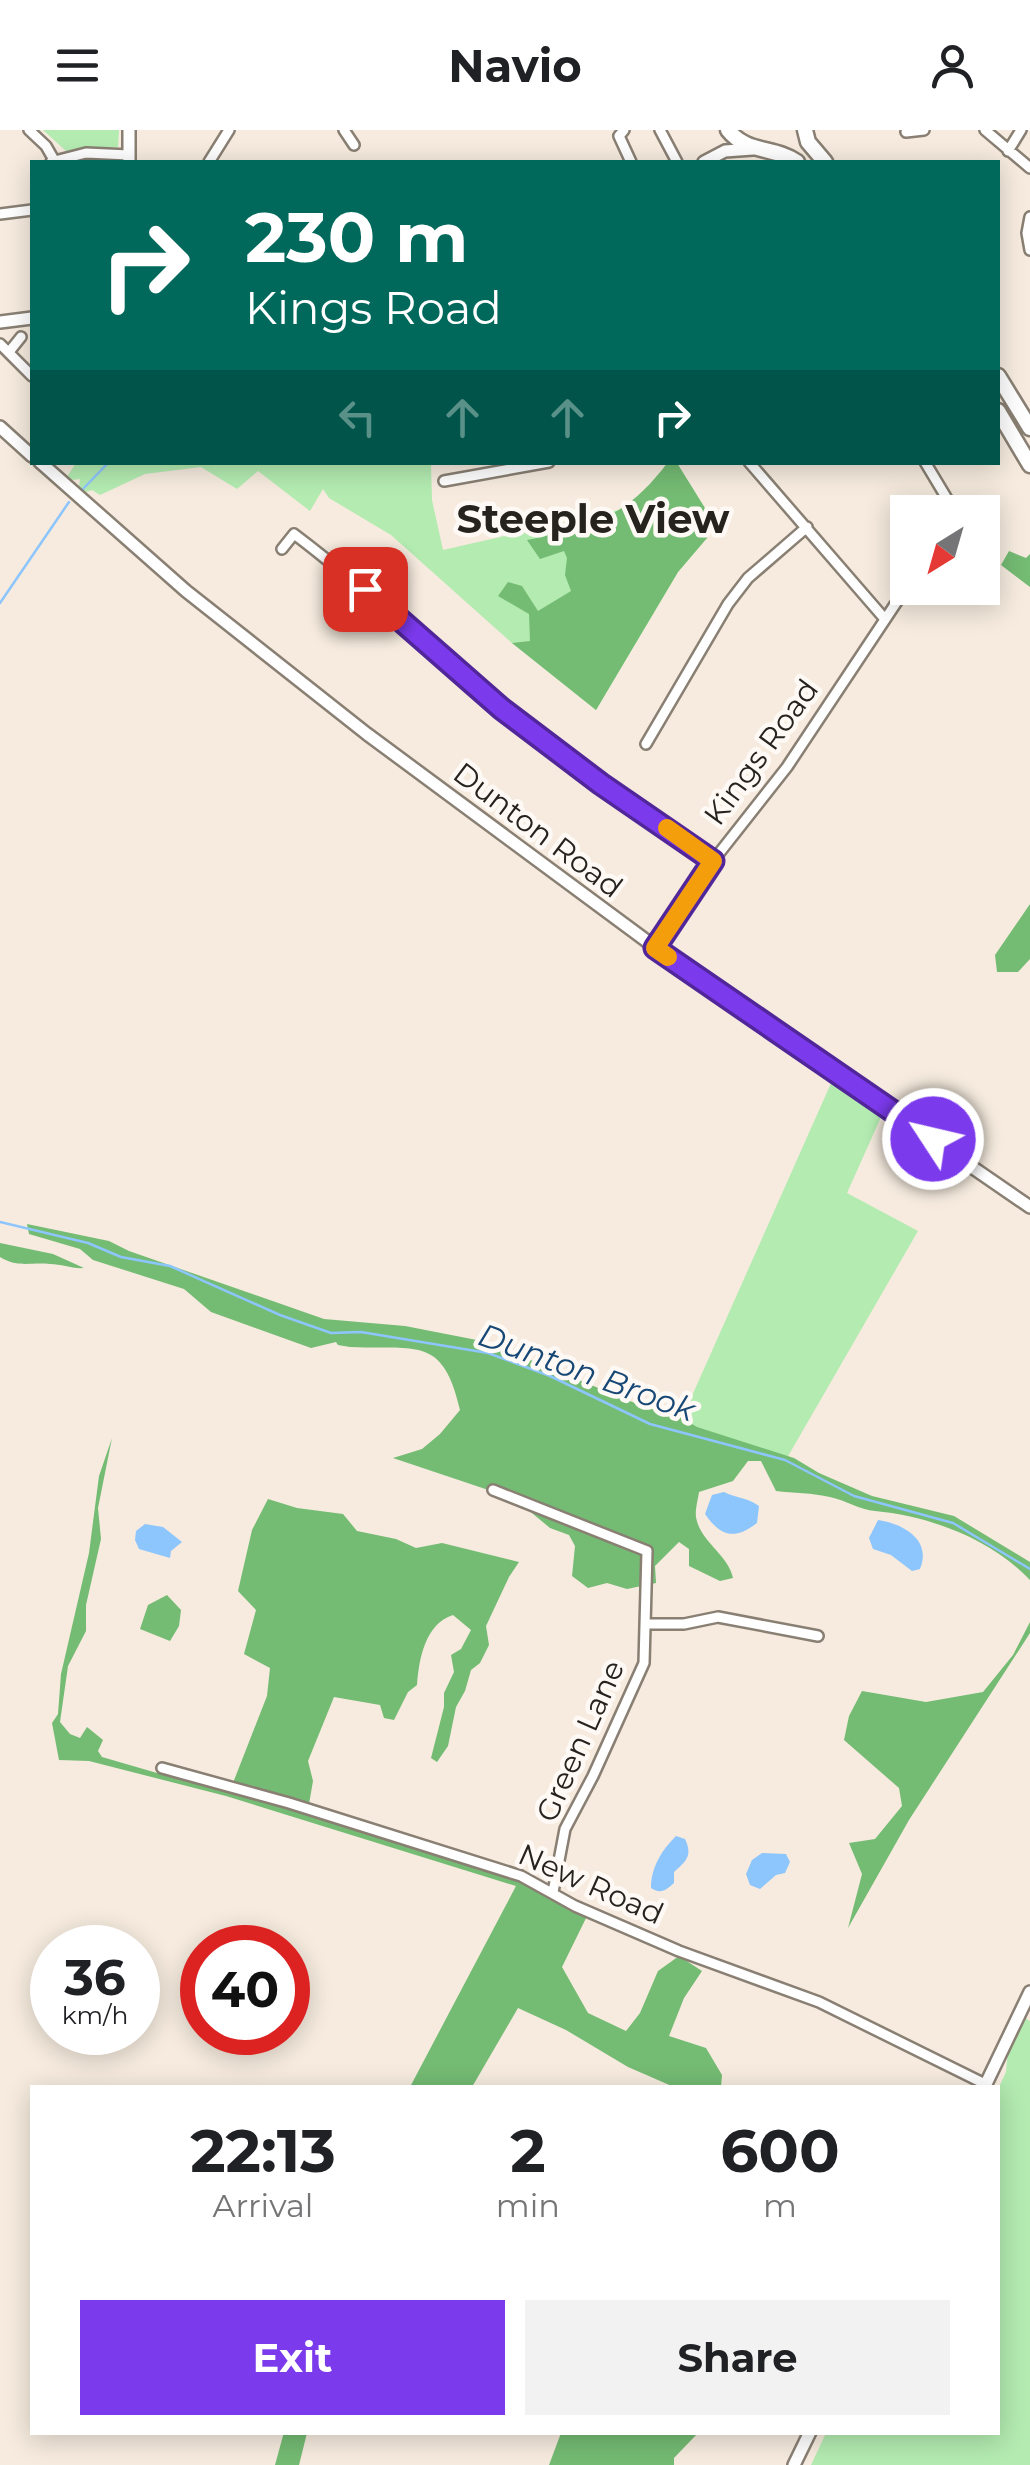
<!DOCTYPE html>
<style>
body{margin:0;font-family:Montserrat,sans-serif;background:#f2f2f2;color:#202124;height:100vh;display:flex;flex-direction:column;font-size:38px;white-space:nowrap}
*{box-sizing:border-box;margin:0}
p{font-size:32px;color:#757577}
.icon{flex:none;width:55px;height:55px;fill:none;stroke:currentColor;stroke-width:2;stroke-linecap:round;stroke-linejoin:round}
.map{position:relative;flex:1;overflow:hidden}
.sheet{position:absolute;left:30px;top:1955px;width:970px;height:350px;display:flex;flex-direction:column;background:#fff;border-radius:0px;box-shadow:0 5px 25px #0003}
.sheet>*{flex:none}
.guide{position:absolute;left:30px;top:30px;width:970px;height:305px;border-radius:0px;box-shadow:0 5px 25px #0003;background:#00695c;color:#fff;overflow:hidden}
.needle{width:65px;rotate:217deg}
.fabs{position:absolute;left:890px;top:365px;display:grid;gap:20px}
.fabs a{display:grid;place-items:center;width:110px;height:110px;border-radius:0px;background:#fff;box-shadow:0 5px 25px #0003;font-size:50px}
.speed{position:absolute;left:30px;top:1795px;display:flex;gap:20px;font-size:50px;font-weight:700;text-align:center}
.speed>*{display:grid;place-content:center;width:130px;height:130px;border-radius:50%;background:#fff;box-shadow:0 5px 25px #0003;line-height:1}
.speed small{font-size:25px;font-weight:400}
.speed .limit{border:15px solid #d22;background:#fff;color:#111}
.pin{position:absolute;display:grid;place-items:center;width:85px;height:85px;color:#fff;margin:-42px;border-radius:20px;box-shadow:0 5px 15px #0006}
.me{position:absolute;width:110px;margin:-55px;rotate:305deg;stroke-linejoin:round;filter:drop-shadow(0 0 8px #0008)}
.turn{display:flex;align-items:center;gap:35px;height:210px;padding:0 50px;font-size:45px}
.turn .icon{width:130px;height:130px;stroke-width:2.5}
.turn b{display:block;font-size:70px;line-height:85px}
.lanes{display:flex;align-items:center;height:95px;padding:0 50px;background:#0003;justify-content:center;gap:50px;direction:ltr}
.lanes .off{opacity:.35}
.eta{display:flex;justify-content:space-evenly;align-items:center;height:170px;text-align:center}
.eta b{font-size:60px;font-weight:700;line-height:70px}
.primary-button{display:flex;gap:20px;margin-top:auto;padding:20px 50px}
.primary-button a{flex:1;height:115px;border-radius:0px;background:#7c3aed;color:#fff;font-size:40px;font-weight:700;line-height:115px;text-align:center}
.primary-button a+a{background:#f2f2f2;color:#202124}
header{display:flex;justify-content:space-between;align-items:center;height:130px;padding:0 50px;background:#fff;font-size:45px;font-weight:700}
.map>svg:first-child{display:block}
</style>
<header><svg class="icon" aria-label="menu" viewBox="0 0 24 24"><path d="M4 6h16M4 12h16M4 18h16"/></svg>Navio<svg class="icon" aria-label="person" viewBox="0 0 24 24"><circle cx="12" cy="8" r="4"/><path d="M4 21q1-7 8-7t8 7"/></svg></header>
<div class="map">
<svg width="1030" height="2335" viewBox="0 0 1030 2335">
<rect width="100%" height="100%" fill="#f6ebde"/>
<path fill="#b3ebb1" d="M43 0H119L118 17 66 21Z
M76 333H431L432 370 443 420 623 379 645 362 668 333H677L713 391 707 408 678 442 596 580 512 513 391 405 329 368 323 359 310 381 258 341 237 359 201 337 145 344 100 365 92 360 86 362 79 356 80 349 64 351Z
M836 942 886 976 847 1063 918 1101 787 1328 679 1295Z
M1025 1888 1030 1891V2335H811L826 2303 998 2302V1959L1006 1942 1008 1921Z"/>
<path fill="#74bb73" d="M668 332 677 333 713 391 707 408 678 442 596 580 512 513 530 511 529 484 498 466 508 452 522 456 538 481 571 461 565 445 567 428 564 421 540 429 527 410C593 396 626 388 668 332Z
M1009 421 1026 428 1030 424V457L1001 435Z
M1030 774V829L1018 842H997L995 825Z
M27 1094 109 1111 129 1121 324 1189 405 1196 487 1212 642 1276 679 1286 697 1297 794 1328 819 1343 872 1366 954 1386 1030 1432V1450C991 1409 930 1386 875 1381 860 1380 845 1370 830 1367 813 1363 793 1363 776 1361L761 1331H748L733 1351 699 1362C698 1369 695 1380 696 1387 700 1412 728 1424 733 1448L720 1451 689 1436V1419L679 1412 655 1436 656 1453 627 1459 607 1453 588 1458 572 1446 575 1416 569 1405 550 1398 515 1369 393 1328 422 1319 440 1304 460 1280C443 1205 416 1220 350 1217L338 1215 336 1212 311 1218 211 1182 184 1159 93 1130 80 1119 29 1104Z
M0 1113 53 1124 84 1138C72 1139 62 1134 50 1134 30 1132 18 1138 0 1127Z
M112 1308 98 1378 101 1409 86 1475V1501L68 1536 60 1592 70 1604 80 1608 87 1597 103 1610 98 1621 102 1627 188 1652 231 1658 267 1566 270 1538 244 1524 256 1480 238 1461 252 1400 268 1369 297 1378 343 1384 357 1401 396 1409 416 1418 442 1413 519 1432 509 1447 486 1496 489 1515 480 1533 471 1540 465 1561 456 1577 448 1616 437 1632 431 1628 444 1577V1563L454 1542 451 1525 461 1519 471 1500 453 1485C425 1494 419 1529 417 1555L408 1562 394 1590 384 1588 380 1575 334 1567 308 1631 313 1651 309 1674 303 1677 521 1746 589 1782 562 1837 588 1883 626 1901 640 1883 658 1841 679 1826 702 1841 684 1868 669 1906 706 1918 722 1945 721 1957H674L628 1937 566 1900 518 1878 472 1957H410L516 1756 226 1666 89 1631 59 1630 52 1593 58 1584 61 1544 89 1423 99 1346Z
M167 1465 181 1480 179 1496 170 1511 140 1499 148 1475Z
M1030 1492V1503L909 1690 848 1798 862 1744 849 1713 875 1709 902 1676 899 1658 844 1610 849 1586 862 1561 926 1572 983 1562 1013 1525Z
M284 2302 307 2303 299 2335H275Z
M561 2303V2302L698 2303 674 2328V2335H549Z"/>
<path fill="#8dc5fd" d="M724 1362C736 1368 746 1367 759 1376L757 1393C735 1410 721 1407 705 1384L712 1365Z
M878 1390C904 1394 932 1410 920 1439L912 1441 891 1425 873 1419 869 1408Z
M145 1394 163 1397 182 1412 171 1421 170 1428 139 1419 135 1410 136 1401Z
M676 1706 685 1709C693 1726 686 1731 674 1742V1753C665 1761 661 1764 651 1758 651 1737 662 1720 676 1706Z
M762 1723 786 1724 790 1732 785 1743 776 1745 760 1759 750 1755 746 1744 752 1730Z"/>
<g fill="none" stroke-linecap="round" stroke-linejoin="round">
<path stroke="#8dc5fd" stroke-width="2.5" d="M82 360 109 332
M0 473 69 372
M0 1092 88 1113 121 1127 170 1136 280 1185 331 1203 361 1202 488 1223 550 1246 650 1294 785 1330 854 1366 953 1393 1030 1439"/>
<g stroke="#897f73" stroke-width="14">
<path id="minor" d="M29 0 46 16 54 30
M344 0 354 15
M624 0 619 6 631 32
M660 0 677 32
M985 0 1030 38
M906 2 924 0
M1008 21 1021 0
M51 32 86 23 129 25
M209 32 229 0
M0 84 32 80
M1030 87 1027 103 1030 120
M0 214 32 246
M9 222 21 207
M749 332 884 488
M925 332 955 382
M444 351 549 332
M282 419 294 404C366 458 430 521 500 578 569 633 642 680 713 731
M646 614 728 474 748 448 807 397
M655 818 713 731 787 637 908 455
M493 1360 647 1421 644 1533 593 1646 565 1699 553 1762
M647 1494H684L718 1487 818 1506
M162 1638 289 1673 521 1746 575 1776 679 1821 819 1872 985 1954"/>
</g>
<g stroke="#897f73" stroke-width="16">
<path id="tertiary" d="M129 0V32
M704 32 725 21 753 19
M0 192 32 188
M0 297 32 326
M40 332 186 461 367 604 690 843 1030 1077
M984 1958 1030 1862
M794 2335 810 2302"/>
</g>
<g stroke="#897f73" stroke-width="19">
<path id="trunk" d="M728 0C747 24 774 16 797 32
M805 0 808 12 825 32
M998 246 1030 298
M998 281 1030 335"/>
</g>
<use href="#minor" stroke="#fff" stroke-width="9"/>
<use href="#tertiary" stroke="#fff" stroke-width="11"/>
<use href="#trunk" stroke="#fff" stroke-width="14"/>
</g>
<g fill="none" stroke-linecap="round" stroke-linejoin="round">
<g stroke="#51269a" stroke-width="25">
<path id="route" d="M365 459 502 579 601 654 713 731 655 818 933 1009"/>
</g>
<use href="#route" stroke="#7c3aed" stroke-width="18"/>
<path stroke="#f59e0b" stroke-width="18" d="M667 698 713 731 655 818 668 827"/>
</g>
<g text-anchor="middle" dominant-baseline="central" stroke-width="9" stroke-linejoin="round" paint-order="stroke">
<g font-size="30" fill="#26221d" stroke="#fef9f4">
<text transform="translate(761 622) rotate(-54)">Kings Road</text>
<text transform="translate(538 700) rotate(37)">Dunton Road</text>
<text transform="translate(580 1611) rotate(-66)">Green Lane</text>
<text transform="translate(591 1754) rotate(24)">New Road</text>
</g>
<g font-size="32" font-style="italic" fill="#164775" stroke="#fef9f4">
<text transform="translate(587 1242) rotate(20)">Dunton Brook</text>
</g>
<g font-size="40" font-weight="bold" fill="#26221d" stroke="#fef9f4">
<text x="593" y="388">Steeple View</text>
</g>
</g>
</svg>
<div class="fabs">
<a><svg class="needle" viewBox="-14 -14 28 28"><path d="M0-13l5 13h-10z" fill="#e53935"/><path d="M0 13l5-13h-10z" fill="#757577"/></svg></a>
</div>
<div class="speed"><div>36<small>km/h</small></div><div class="limit">40</div></div>
<div class="pin" style="left:365px;top:459px;background:#d93025"><svg class="icon" aria-label="arrive" viewBox="0 0 24 24"><path d="M6 21V4h12l-3 4 3 4H6"/></svg></div>
<svg class="me" style="left:933px;top:1009px" viewBox="-20 -20 40 40"><circle r="17" fill="#7c3aed" stroke="#fff" stroke-width="3"/><path d="M0-11L8 9 0 5-8 9z" fill="#fff"/></svg>
<div class="guide">
<div class="turn"><svg class="icon" aria-label="right" viewBox="0 0 24 24"><path d="M7 20v-9h11M14 6l5 5-5 5"/></svg><div><b>230 m</b>Kings Road</div></div>
<div class="lanes"><svg class="icon off" aria-label="left" viewBox="0 0 24 24"><path d="M17 20v-9H6M10 6l-5 5 5 5"/></svg><svg class="icon off" aria-label="ahead" viewBox="0 0 24 24"><path d="M12 20V5M6 11l6-6 6 6"/></svg><svg class="icon off" aria-label="ahead" viewBox="0 0 24 24"><path d="M12 20V5M6 11l6-6 6 6"/></svg><svg class="icon" aria-label="right" viewBox="0 0 24 24"><path d="M7 20v-9h11M14 6l5 5-5 5"/></svg></div>
</div>
<section class="sheet">
<div class="eta">
<div><b>22:13</b><p>Arrival</p></div>
<div><b>2</b><p>min</p></div>
<div><b>600</b><p>m</p></div>
</div>
<div class="primary-button"><a>Exit</a><a>Share</a></div>
</section>
</div>
